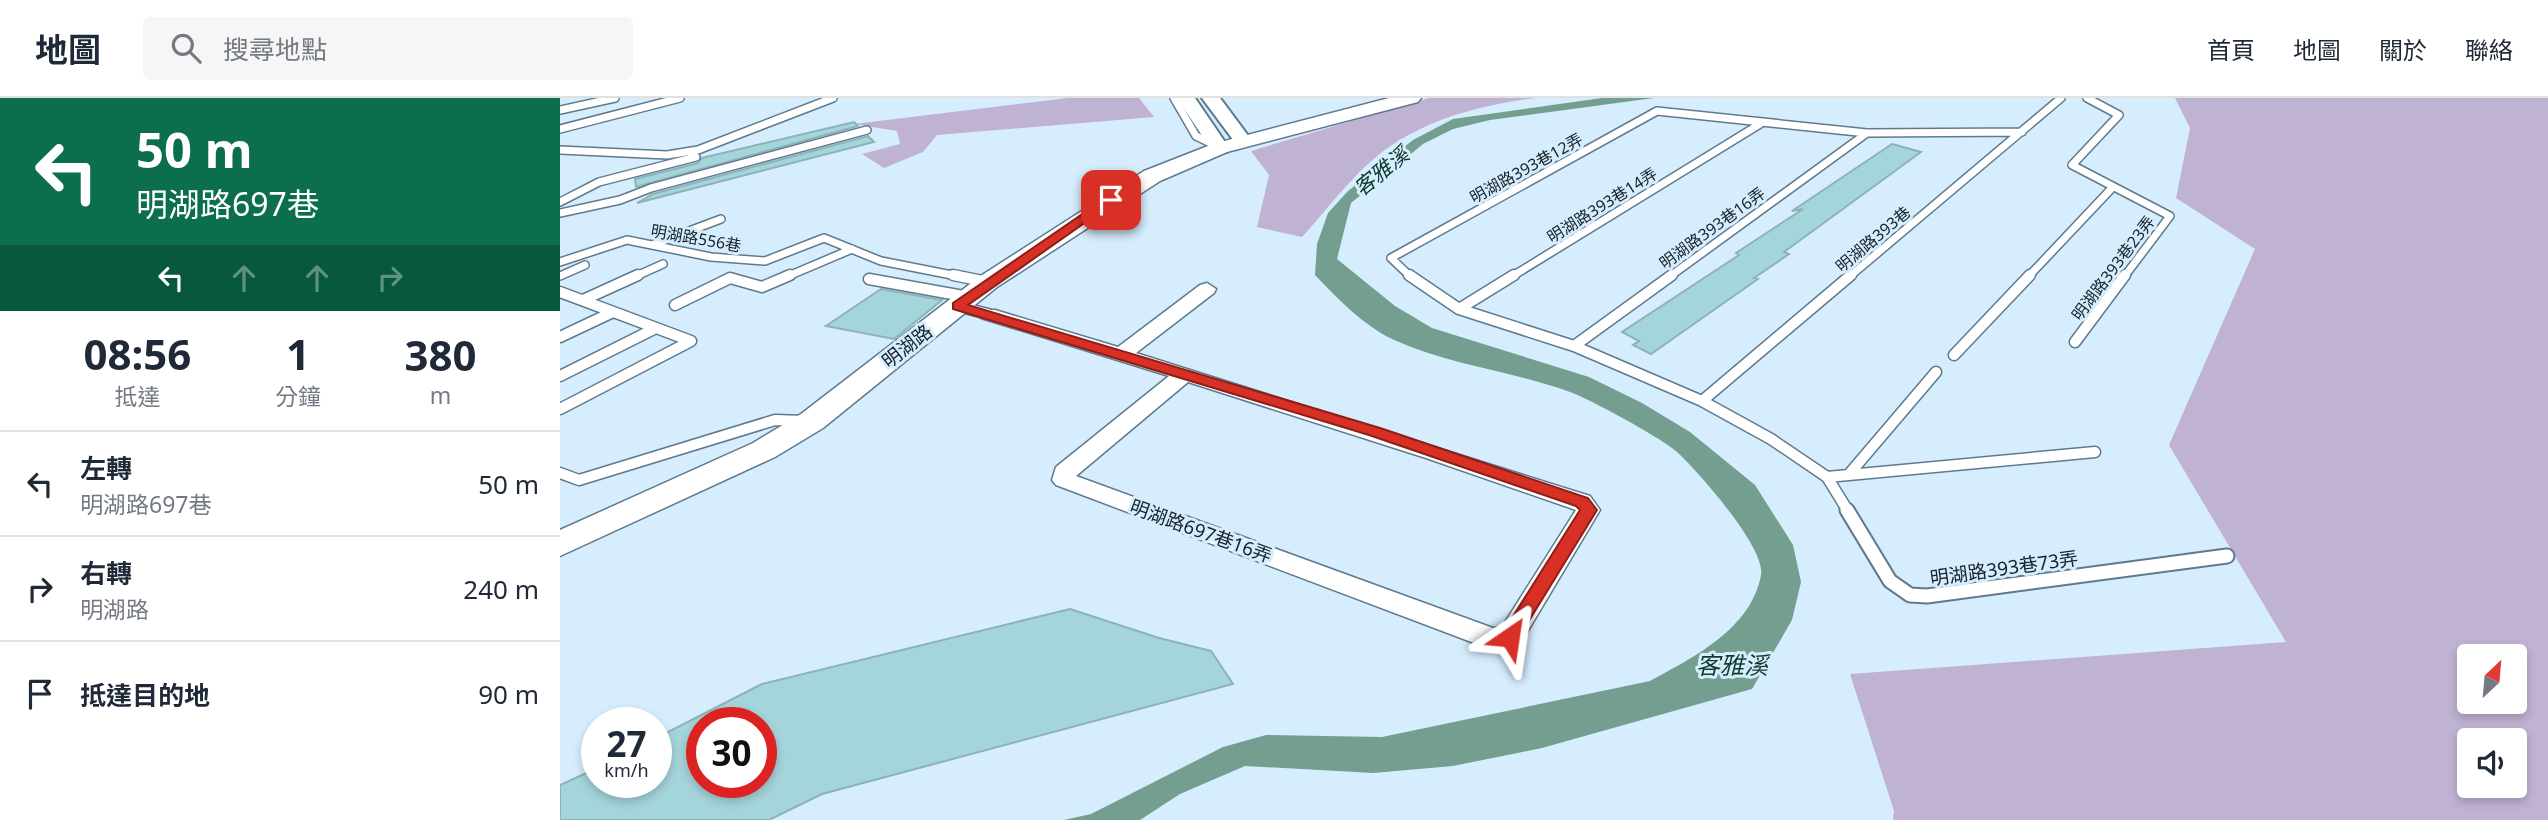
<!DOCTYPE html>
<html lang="zh-TW">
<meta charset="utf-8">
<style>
body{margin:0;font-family:"Noto Sans","Noto Sans TC",sans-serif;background:#f6f6f7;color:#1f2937;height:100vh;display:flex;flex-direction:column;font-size:26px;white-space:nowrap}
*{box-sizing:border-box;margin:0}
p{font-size:23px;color:#747a83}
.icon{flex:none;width:38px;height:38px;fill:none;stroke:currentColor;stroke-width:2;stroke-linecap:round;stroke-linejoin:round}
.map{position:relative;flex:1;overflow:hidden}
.details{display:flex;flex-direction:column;background:#fff;width:560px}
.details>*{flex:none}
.guide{background:#0b6e4f;color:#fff;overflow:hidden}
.needle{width:46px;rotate:26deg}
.tools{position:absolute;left:1897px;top:546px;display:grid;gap:14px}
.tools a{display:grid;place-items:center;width:70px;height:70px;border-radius:7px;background:#fff;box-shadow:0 4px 10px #0003;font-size:35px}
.speed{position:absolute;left:21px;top:609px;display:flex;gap:14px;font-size:35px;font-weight:700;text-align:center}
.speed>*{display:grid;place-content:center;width:91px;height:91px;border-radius:50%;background:#fff;box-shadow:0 4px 10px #0003;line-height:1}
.speed small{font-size:18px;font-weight:400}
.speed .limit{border:10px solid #d22;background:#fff;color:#111}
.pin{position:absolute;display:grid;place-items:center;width:60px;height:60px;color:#fff;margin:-30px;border-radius:14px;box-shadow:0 4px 10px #0006}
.me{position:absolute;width:77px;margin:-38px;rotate:32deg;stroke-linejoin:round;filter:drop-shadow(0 0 5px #0008)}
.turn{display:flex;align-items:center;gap:24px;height:147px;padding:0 21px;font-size:32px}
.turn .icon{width:91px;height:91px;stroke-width:2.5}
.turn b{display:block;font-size:49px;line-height:60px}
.lanes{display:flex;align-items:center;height:66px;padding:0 21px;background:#0003;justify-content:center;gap:35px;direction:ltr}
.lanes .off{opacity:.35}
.eta{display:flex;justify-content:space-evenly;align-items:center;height:119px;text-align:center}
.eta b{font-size:42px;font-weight:700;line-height:49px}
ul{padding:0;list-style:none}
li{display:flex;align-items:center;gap:21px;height:105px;padding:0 21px;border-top:2px solid #e0e1e3}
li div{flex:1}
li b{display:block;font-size:26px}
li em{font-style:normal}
header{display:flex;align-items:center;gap:42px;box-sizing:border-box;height:98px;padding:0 35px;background:#fff;border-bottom:2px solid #e0e1e3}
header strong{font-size:33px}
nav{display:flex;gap:38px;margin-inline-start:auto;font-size:24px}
.search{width:490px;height:63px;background:#f6f6f7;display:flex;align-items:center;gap:18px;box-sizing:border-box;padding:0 24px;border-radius:7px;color:#747a83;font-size:26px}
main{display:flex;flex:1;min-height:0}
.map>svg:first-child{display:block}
</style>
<header>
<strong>地圖</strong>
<div class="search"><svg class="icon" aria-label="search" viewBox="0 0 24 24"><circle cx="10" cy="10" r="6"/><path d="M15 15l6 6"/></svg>搜尋地點</div>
<nav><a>首頁</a><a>地圖</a><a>關於</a><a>聯絡</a></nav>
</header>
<main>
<section class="details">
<div class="guide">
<div class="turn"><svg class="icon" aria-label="left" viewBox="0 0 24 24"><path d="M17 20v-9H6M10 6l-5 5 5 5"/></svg><div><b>50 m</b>明湖路697巷</div></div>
<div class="lanes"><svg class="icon" aria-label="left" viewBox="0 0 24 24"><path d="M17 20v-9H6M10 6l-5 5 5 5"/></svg><svg class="icon off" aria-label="ahead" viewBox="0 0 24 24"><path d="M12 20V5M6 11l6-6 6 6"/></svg><svg class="icon off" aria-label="ahead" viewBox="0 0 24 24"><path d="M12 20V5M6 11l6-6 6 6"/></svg><svg class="icon off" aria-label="right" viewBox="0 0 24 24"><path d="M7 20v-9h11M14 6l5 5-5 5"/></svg></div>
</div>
<div class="eta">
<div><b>08:56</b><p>抵達</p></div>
<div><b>1</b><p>分鐘</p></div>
<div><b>380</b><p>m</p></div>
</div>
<ul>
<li><svg class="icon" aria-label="left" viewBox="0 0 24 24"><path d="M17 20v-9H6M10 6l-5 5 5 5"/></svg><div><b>左轉</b><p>明湖路697巷</p></div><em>50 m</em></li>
<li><svg class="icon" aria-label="right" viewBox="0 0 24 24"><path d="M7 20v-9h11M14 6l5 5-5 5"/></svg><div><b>右轉</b><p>明湖路</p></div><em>240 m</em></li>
<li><svg class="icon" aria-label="arrive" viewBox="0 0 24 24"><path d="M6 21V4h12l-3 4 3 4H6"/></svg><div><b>抵達目的地</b></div><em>90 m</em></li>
</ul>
</section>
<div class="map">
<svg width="1988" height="722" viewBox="0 0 1988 722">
<rect width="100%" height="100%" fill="#d6edfe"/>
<path fill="#c0b2d2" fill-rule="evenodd" d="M508 0H579L594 19 377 37 363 54 324 70 302 56 340 46 337 33 294 26Z
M869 0H976C920 7 861 22 816 59 789 81 766 113 742 139L697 129 709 77 691 53Z
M1615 0H1988V722H1333L1334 713 1290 576 1726 544 1609 347 1695 151 1616 100 1630 30ZM1955 558V604H1909V558ZM1909 642H1955V688H1909Z"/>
<path fill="#749f90" d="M1042 0H1094L930 22 893 31 863 46 791 105 777 161 835 208 872 230 1029 279 1082 305 1130 334 1195 387 1233 447 1241 484 1232 522 1192 591 982 650 893 668 813 675 685 668 620 696 580 722H504L531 716 663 649 706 637 822 639 1090 583C1134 559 1191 531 1201 477 1206 450 1137 372 1116 353 1101 340 1030 301 1010 294 953 273 888 267 832 241 803 227 777 200 755 177L757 146 768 115 788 93 853 42 893 21Z"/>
<path fill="#a4d5db" stroke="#8cb3b7" stroke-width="2" fill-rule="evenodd" d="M294 24 298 28 76 89 75 81 138 65 142 60Z
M308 38 314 44 77 105 93 96Z
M1332 46 1361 54 1224 154 1229 156 1194 180 1198 181 1121 235 1091 256 1073 247 1079 243 1062 234 1179 157 1176 155 1243 111 1232 113Z
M321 191 382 202 334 241 266 228Z
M510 511 599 540 651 553 673 586 262 696 209 722H0V687L37 670V684H96V640L202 586ZM142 625H201V684H142Z"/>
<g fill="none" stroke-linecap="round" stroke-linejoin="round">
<g stroke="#5f7a8d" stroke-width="10">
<path id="service-far2" d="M614 0 636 38 657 48
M1527 0 1559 17 1512 67 1610 118 1564 179
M0 12 55 0
M0 31 120 0
M0 52 107 57 138 52 273 0
M0 104 39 84 136 59
M0 115 60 102 91 90 307 32
M92 147 161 121
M0 164 67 142 151 159 205 163 264 140 321 163 402 179
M0 178 25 167
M74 179 103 166
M226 179 292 151
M851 179 831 160 1097 13 1307 35 1462 34
M951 179 1200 26
M1109 179 1307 35
M1289 179 1501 0
M1468 179 1552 90"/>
</g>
<g stroke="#5f7a8d" stroke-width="13">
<path id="service-far1" d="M393 177 428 184
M849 177 899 211 1014 248 1142 303 1211 341 1267 379 1288 413
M309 181 409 199
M0 194 131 243 0 311
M23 202 78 177
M115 207 170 180 202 189 230 177
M397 208 428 216
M899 211 954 177
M0 239 53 214
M1515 244 1565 177
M1014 248 1112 177
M1394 257 1470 177
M0 278 96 230
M1142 303 1291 177
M0 375 19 382 215 322 245 323
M1290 375 1376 274
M1267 379 1535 354"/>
</g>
<g stroke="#5f7a8d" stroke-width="17">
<path id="service" d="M1287 412 1330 483 1350 497 1367 498 1667 458"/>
</g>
<g stroke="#5f7a8d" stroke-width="3">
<path id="minor" d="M647 185 656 191 654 195 576 255 1030 398 1040 412 960 546 932 551 922 548 496 387 492 382 496 369 609 278 421 220 418 216 421 212H435L558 249 640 187ZM628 284 866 360 1016 412 942 529 933 530 516 378Z"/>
</g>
<g stroke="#5f7a8d" stroke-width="4">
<path id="tertiary" d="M617 0H635L669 50 667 54H653Z
M642 0H660L692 43 689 47H677Z"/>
</g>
<g stroke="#5f7a8d" stroke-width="3">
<path id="secondary" d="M829 0H861L858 4 667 54 600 83 437 189 263 330 215 359 0 458V432L193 345 241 316 419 179 584 73 653 46Z"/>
</g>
<use href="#service-far2" stroke="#fff" stroke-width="7"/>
<use href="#service-far1" stroke="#fff" stroke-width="10"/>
<use href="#service" stroke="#fff" stroke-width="13"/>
<use href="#minor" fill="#fff" fill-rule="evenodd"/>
<use href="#tertiary" fill="#fff" fill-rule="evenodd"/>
<use href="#secondary" fill="#fff" fill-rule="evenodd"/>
</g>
<path fill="#d93025" stroke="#8d1f18" stroke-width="2" d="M547 99 557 102 408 207 820 330 1028 400 1037 412 956 544 950 546 940 539 1020 412 1016 408 809 337 393 211V205Z"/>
<g text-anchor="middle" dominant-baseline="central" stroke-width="6" stroke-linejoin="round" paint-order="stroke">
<g font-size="16" fill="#172229" stroke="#d6edfe">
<text transform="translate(966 70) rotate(-29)">明湖路393巷12弄</text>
<text transform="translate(1042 107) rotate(-32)">明湖路393巷14弄</text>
<text transform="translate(1152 130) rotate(-36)">明湖路393巷16弄</text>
<text transform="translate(136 140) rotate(10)">明湖路556巷</text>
<text transform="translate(1313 141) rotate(-40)">明湖路393巷</text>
<text transform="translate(1553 170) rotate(-53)">明湖路393巷23弄</text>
</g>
<g font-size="19" fill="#172229" stroke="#d6edfe">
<text transform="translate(347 248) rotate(-38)">明湖路</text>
<text transform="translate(641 433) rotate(20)">明湖路697巷16弄</text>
<text transform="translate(1444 470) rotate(-8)">明湖路393巷73弄</text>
</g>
<g font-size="21" font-style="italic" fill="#10382d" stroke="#d6edfe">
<text transform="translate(821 73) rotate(-39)">客雅溪</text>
</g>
<g font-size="24" font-style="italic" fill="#10382d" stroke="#d6edfe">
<text x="1172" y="566">客雅溪</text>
</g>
</g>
</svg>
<div class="tools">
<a><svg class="needle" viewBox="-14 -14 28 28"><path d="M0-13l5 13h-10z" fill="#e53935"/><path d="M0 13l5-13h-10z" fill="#747a83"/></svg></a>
<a><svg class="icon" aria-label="sound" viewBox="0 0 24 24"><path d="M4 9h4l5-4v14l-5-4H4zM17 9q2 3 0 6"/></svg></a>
</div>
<div class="speed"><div>27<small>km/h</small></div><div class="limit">30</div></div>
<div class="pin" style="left:551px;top:102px;background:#d93025"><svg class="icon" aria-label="arrive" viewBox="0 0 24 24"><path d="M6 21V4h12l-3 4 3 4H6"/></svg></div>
<svg class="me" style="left:950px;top:539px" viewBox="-20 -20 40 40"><path d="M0-17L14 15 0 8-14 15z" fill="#d93025" stroke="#fff" stroke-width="4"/></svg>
</div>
</main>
